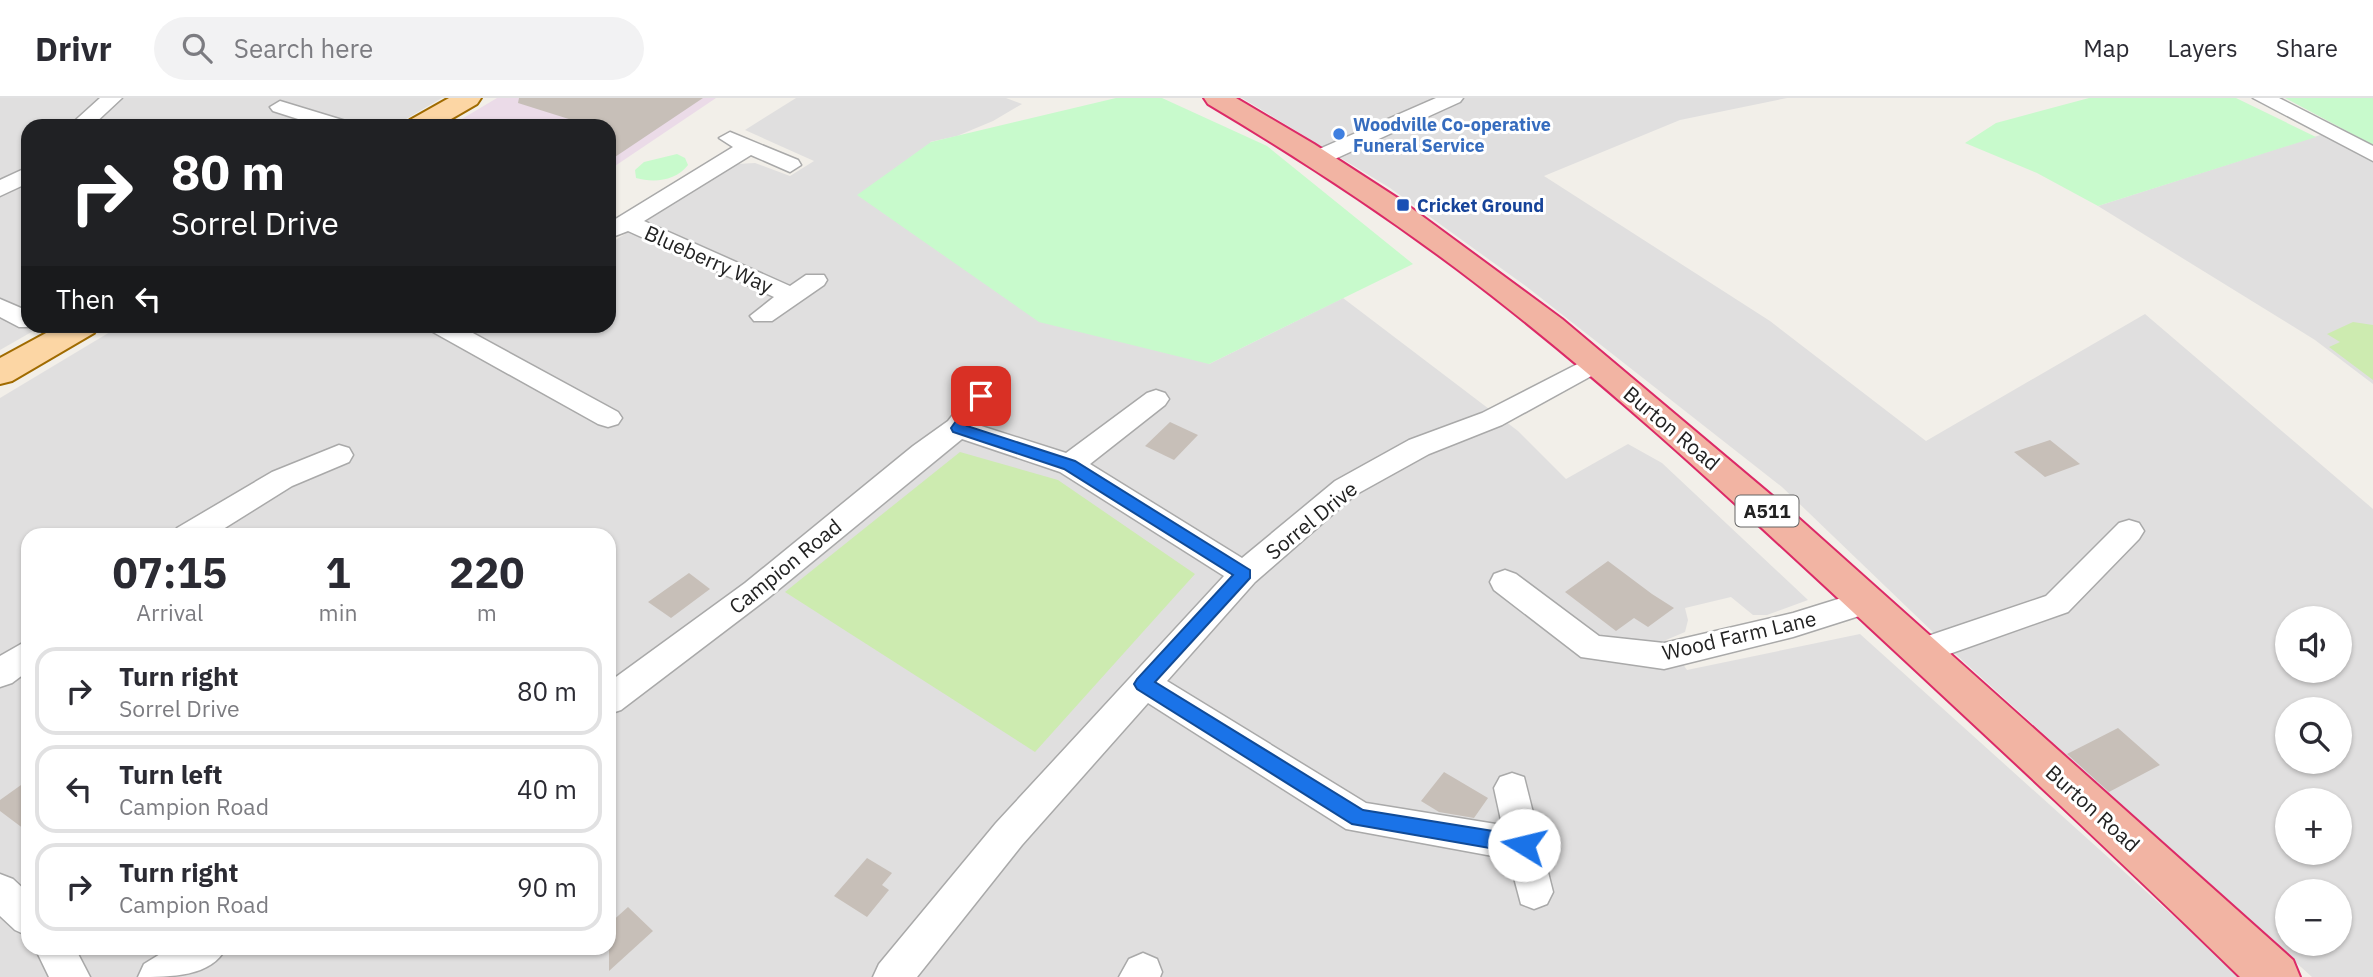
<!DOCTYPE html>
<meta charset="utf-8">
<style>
body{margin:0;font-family:"IBM Plex Sans",sans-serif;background:#f2f2f3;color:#2b2b33;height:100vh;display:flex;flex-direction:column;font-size:26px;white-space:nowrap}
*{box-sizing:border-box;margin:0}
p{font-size:23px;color:#7c7c81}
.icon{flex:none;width:38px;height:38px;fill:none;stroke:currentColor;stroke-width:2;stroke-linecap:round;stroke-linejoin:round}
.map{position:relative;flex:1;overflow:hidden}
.side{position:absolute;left:21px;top:430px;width:595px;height:427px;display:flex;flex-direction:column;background:#fff;border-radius:21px;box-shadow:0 2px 5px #0004}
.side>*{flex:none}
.hud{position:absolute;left:21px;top:21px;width:595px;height:214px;border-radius:21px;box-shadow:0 2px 5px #0004;background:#202124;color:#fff;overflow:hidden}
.fabs{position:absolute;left:2275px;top:508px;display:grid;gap:14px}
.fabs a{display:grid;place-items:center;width:77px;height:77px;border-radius:50%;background:#fff;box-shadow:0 2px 5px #0004;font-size:35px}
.pin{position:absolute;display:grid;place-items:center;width:60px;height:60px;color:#fff;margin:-30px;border-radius:14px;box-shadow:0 4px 10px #0006}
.me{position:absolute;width:77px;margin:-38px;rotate:279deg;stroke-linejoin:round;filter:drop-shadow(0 0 5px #0008)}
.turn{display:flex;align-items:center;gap:24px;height:147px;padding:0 35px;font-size:32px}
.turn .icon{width:91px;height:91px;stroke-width:2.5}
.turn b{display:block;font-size:49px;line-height:60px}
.then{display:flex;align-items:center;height:66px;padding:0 35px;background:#0003;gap:14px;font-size:26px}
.eta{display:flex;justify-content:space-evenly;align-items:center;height:119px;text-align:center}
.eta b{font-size:42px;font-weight:700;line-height:49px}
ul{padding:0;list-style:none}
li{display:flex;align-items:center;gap:21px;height:88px;margin:0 14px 10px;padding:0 21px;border:4px solid #e1e1e2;border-radius:21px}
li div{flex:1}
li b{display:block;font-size:26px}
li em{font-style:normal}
header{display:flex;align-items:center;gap:42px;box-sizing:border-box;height:98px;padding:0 35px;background:#fff;border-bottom:2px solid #e1e1e2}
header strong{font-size:33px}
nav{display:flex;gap:38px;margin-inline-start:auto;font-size:24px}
.search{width:490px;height:63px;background:#f2f2f3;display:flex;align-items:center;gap:18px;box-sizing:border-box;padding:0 24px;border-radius:38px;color:#7c7c81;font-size:26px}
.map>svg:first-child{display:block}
</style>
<header>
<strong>Drivr</strong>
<div class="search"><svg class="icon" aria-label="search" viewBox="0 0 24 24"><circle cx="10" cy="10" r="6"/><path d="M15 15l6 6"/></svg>Search here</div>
<nav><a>Map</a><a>Layers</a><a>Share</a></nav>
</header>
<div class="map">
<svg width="2373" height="879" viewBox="0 0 2373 879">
<rect width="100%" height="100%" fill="#f2efe9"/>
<path fill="#e0dfdf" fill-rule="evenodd" d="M0 0H442L394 28H28V228H42L0 252Z
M796 0H1006L1022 6 993 23 957 38 930 44 1209 266 1343 200 1518 333 1566 381 1628 346 1662 365 1808 502 1767 517H1753L1731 499 1685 510 1688 522 1685 534 1666 542 1687 572 1860 536 2241 879H0V300L120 228H609V146L737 66 755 65 790 78 814 63 745 32ZM28 438H609V850H28Z
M1242 0H1787L1680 22 1544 78 1770 223 1926 343 2145 216 2373 411V879H2312L1963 563 1782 389 1527 189 1390 90ZM2287 520H2340V572H2287ZM2287 611H2340V663H2287ZM2287 702H2340V754H2287ZM2287 793H2340V845H2287Z
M2342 30 2373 49V286L2315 242 2098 108Z"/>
<path fill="#ebdbe8" d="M497 0H716L609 72V28H450Z"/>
<path fill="#cdebb0" d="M2353 224 2373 227V282L2329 249 2340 244 2327 236Z
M960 354 1058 382 1195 476 1035 654 785 494Z"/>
<path fill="#c8facc" d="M1116 0H1162L1267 48 1413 166 1209 266 1039 224 857 97 931 44Z
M2089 0H2236L2316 39 2098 108 2037 75 1965 45 1996 25Z
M2285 0H2373V47Z
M677 56 685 60 688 67C676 83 654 85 636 80L635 72 644 64Z"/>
<path fill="#c7bfb8" d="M519 0H703L609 63V28H591L518 5Z
M1170 324 1198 337 1174 362 1145 348Z
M2050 342 2080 366 2045 379 2014 354Z
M1608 463 1652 496 1674 510 1648 529 1634 520 1616 533 1565 494Z
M689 475 710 491 671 520 648 504Z
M2118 630 2160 667 2109 694 2067 656Z
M1444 674 1488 700 1474 720 1439 714 1421 703Z
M28 682V734L0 713V702Z
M867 760 892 775 882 787 889 792 867 819 834 798Z
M628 809 653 833 609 873V826Z"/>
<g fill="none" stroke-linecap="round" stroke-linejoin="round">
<g stroke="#a9a9a9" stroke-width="3">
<path id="minor" d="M100 0H122L92 28H69Z
M1436 0H1463L1460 4 1326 65H1310L1307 60 1310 55Z
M2253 0H2279L2373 48V63Z
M280 3 349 24 353 28H320L273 13 270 9Z
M730 34 798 62 801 67 790 74 751 57 644 123 790 188 806 177H824L827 182 824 187 772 223H754L750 218 774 199 628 133 615 138 609 136V125L733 49 719 40Z
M28 69V85L0 98V82Z
M0 201 28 213V228L37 229H19L0 219Z
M429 228H460L618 314 622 320 618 326 608 329 598 326 433 234Z
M1595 257 1604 259 1608 265 1604 271 1502 327 1429 356 1355 397 1255 484 1167 583 1366 705 1502 727 1494 690 1500 679 1512 675 1524 679 1553 794 1547 806 1534 811 1521 806 1509 761 1346 731 1148 605 1022 747 917 879H873L879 866 996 725 1224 478 1060 374 962 341 767 501 621 612 609 616V584L745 485 913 348 948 323 972 292 981 289 990 292 994 298 975 326 1066 355 1147 295 1156 292 1165 295 1169 301 1165 307 1090 366 1242 460 1335 383 1409 342 1482 315Z
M339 347 349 350 353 357 349 364 292 388 212 438H173L177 430 272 374Z
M2129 422 2139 425 2144 433 2139 441 2068 514 1921 566 1910 562 1905 553 1910 544 2046 498 2119 425Z
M1505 472 1516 476 1599 538 1664 545 1793 515 1867 492 1878 496 1883 504 1878 512 1793 539 1664 571 1581 559 1494 492 1490 484 1494 476Z
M28 542V573L12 585 0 589V558Z
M0 776 13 781 28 795V838L15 832 0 818Z
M35 850H75L90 879H49Z
M170 850H226C211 879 171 879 138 879L144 866Z
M1143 855 1157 861 1162 874 1160 879H1119L1129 861Z"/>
</g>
<g stroke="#a06b00" stroke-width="4">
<path id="primary" d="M449 0H481L477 6 439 28H406L410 22Z
M59 228H98L94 235 12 283 0 286V260Z"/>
</g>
<g stroke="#dc2a67" stroke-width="4">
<path id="trunk" d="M1204 0H1236L1314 46 1399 101 1562 221 1795 417 2293 862 2300 879H2240C2118 760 1993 644 1868 528 1735 405 1602 280 1457 171 1377 111 1294 57 1208 6Z"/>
</g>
<use href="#minor" fill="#fff" fill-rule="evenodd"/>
<use href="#primary" fill="#fcd6a4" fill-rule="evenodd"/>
<use href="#trunk" fill="#f2b4a3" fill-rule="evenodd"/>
</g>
<path fill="#1a73e8" stroke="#114b97" stroke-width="2" d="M981 294 988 298 967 328 1075 363 1250 472V480L1155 584 1363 712 1524 738 1531 741 1534 747 1531 753 1524 756 1352 726 1137 591 1134 586 1137 581 1233 477 1064 371 953 334 951 330 976 295Z"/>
<circle fill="#3f7fe0" stroke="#fff" stroke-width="2.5" cx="1339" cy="36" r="7"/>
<rect fill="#1a4fb4" stroke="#fff" stroke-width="2.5" x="1396" y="100" width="14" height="14" rx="3.5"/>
<g text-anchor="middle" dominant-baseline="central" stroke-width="6" stroke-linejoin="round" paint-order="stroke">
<g font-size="18" font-weight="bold" fill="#366cbe" stroke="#fff" text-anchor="start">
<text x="1353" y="26">Woodville Co-operative<tspan x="1353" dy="21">Funeral Service</tspan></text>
</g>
<g font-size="18" font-weight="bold" fill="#164399" stroke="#fff" text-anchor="start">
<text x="1417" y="107">Cricket Ground</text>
</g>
<rect fill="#fff" stroke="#646464" stroke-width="2" x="1735.5" y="397.5" width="63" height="31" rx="5"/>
<g font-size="19" font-weight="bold" fill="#222">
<text x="1767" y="413">A511</text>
</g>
<g font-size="21" fill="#222" stroke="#fff">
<text transform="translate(709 161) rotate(24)">Blueberry Way</text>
<text transform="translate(1672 330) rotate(40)">Burton Road</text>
<text transform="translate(1311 422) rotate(-39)">Sorrel Drive</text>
<text transform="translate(785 468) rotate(-39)">Campion Road</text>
<text transform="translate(1739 537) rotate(-13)">Wood Farm Lane</text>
<text transform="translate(2093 710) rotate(42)">Burton Road</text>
</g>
</g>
</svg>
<div class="fabs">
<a><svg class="icon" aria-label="sound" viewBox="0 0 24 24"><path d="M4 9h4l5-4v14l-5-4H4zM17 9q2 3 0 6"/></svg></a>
<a><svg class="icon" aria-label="search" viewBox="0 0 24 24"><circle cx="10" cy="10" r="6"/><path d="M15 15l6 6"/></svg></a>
<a>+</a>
<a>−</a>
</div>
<div class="pin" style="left:981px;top:298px;background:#d93025"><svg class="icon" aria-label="arrive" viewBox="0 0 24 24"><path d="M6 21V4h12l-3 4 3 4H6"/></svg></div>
<svg class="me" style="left:1524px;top:747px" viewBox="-20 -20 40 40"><circle r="19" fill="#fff"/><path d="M0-13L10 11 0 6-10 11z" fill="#1a73e8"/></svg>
<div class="hud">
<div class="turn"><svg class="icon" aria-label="right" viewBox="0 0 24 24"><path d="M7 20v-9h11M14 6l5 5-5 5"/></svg><div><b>80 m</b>Sorrel Drive</div></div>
<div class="then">Then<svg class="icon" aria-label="left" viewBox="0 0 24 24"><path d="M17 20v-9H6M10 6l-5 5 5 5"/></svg></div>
</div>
<section class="side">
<div class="eta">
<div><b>07:15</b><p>Arrival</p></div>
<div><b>1</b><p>min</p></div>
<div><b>220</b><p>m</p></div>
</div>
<ul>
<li><svg class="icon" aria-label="right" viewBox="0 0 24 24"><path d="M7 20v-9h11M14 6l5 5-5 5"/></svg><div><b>Turn right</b><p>Sorrel Drive</p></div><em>80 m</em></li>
<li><svg class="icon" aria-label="left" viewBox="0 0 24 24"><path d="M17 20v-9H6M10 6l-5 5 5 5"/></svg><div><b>Turn left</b><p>Campion Road</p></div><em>40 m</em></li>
<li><svg class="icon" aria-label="right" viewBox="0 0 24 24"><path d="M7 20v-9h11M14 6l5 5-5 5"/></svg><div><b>Turn right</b><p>Campion Road</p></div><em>90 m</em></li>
</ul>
</section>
</div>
